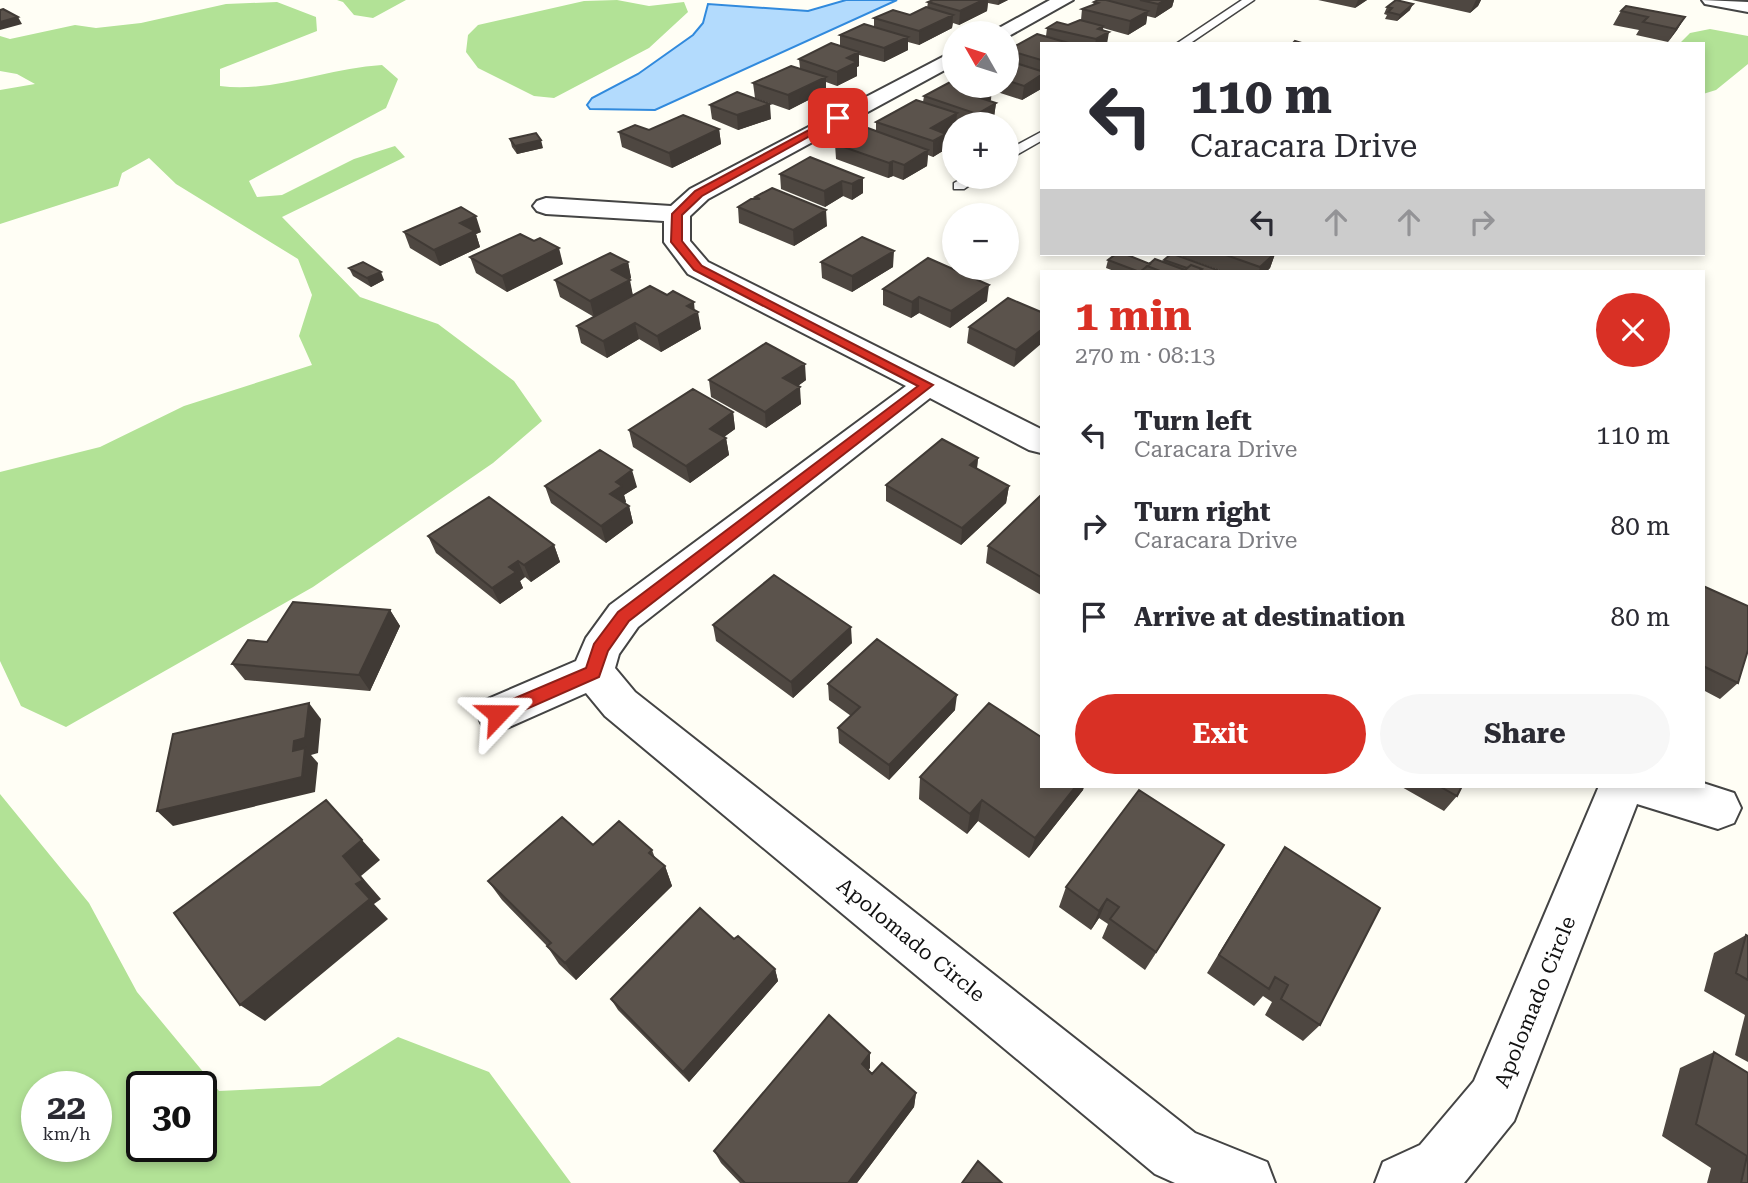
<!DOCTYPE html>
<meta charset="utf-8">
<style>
body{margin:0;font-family:"Roboto Serif",serif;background:#f7f7f7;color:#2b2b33;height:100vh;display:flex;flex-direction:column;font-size:26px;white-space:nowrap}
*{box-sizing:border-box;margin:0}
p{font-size:23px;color:#7c7c81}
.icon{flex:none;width:38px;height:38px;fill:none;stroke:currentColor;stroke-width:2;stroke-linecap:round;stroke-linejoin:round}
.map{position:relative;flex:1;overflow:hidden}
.drawer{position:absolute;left:1040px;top:270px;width:665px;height:518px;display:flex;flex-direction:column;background:#fff;border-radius:0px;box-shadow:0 4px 10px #0003}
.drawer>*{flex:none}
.hud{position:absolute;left:1040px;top:42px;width:665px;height:214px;border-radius:0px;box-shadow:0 4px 10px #0003;background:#fff;color:#2b2b33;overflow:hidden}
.needle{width:46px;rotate:309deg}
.buttons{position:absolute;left:942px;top:21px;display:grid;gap:14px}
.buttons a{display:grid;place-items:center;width:77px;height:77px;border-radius:50%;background:#fff;box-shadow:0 4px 10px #0003;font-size:35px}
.speed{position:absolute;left:21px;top:1071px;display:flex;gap:14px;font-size:35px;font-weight:700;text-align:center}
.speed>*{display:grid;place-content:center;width:91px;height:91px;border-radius:50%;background:#fff;box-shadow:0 4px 10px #0003;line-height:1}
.speed small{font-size:18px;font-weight:400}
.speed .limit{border:4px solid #111;border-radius:10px;background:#fff;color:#111}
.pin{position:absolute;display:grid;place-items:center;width:60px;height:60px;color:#fff;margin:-30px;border-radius:14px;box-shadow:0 4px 10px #0006}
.me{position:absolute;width:77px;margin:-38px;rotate:67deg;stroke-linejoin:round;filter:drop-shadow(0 0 5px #0008)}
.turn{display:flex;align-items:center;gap:24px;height:147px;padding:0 35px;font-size:32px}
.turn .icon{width:91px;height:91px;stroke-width:2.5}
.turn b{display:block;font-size:49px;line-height:60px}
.lanes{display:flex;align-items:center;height:66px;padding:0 35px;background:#0003;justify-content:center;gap:35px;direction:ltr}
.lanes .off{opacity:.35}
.round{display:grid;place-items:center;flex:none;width:74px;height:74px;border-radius:37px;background:#f7f7f7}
.head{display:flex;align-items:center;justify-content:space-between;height:119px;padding:0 35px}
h1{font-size:42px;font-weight:700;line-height:52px;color:#d93025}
.cta{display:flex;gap:14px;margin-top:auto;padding:14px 35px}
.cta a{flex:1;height:80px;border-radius:42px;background:#d93025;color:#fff;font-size:28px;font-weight:700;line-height:80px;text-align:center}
.cta a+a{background:#f7f7f7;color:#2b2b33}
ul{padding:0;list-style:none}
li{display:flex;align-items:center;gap:21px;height:91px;padding:0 35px}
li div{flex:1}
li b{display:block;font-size:26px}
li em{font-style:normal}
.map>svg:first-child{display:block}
</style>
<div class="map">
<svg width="1748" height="1183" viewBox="0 0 1748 1183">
<rect width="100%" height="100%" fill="#fffef5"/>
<path fill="#b2e296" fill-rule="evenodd" d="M337 0H406L373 18 354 15 343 2Z
M617 0 649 6 684 2 688 12 649 48 554 98 534 96 478 68 466 52 468 35 478 25 584 1Z
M277 2 316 17 317 31 220 69V86C274 93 327 68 382 65L398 79 386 108 249 181 257 197 282 195 354 159 395 146 405 157 282 217 360 297 438 324 514 381 542 421 493 463 313 587 66 727 21 706 0 661V472L100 447 184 406 312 365 299 336 312 295 298 259 176 184 149 158 122 173 118 186 0 224V90L35 84 17 74 0 71V36L10 39 75 25 96 28 141 23 226 4Z
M1710 29 1748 36V64L1716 90 1703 94V44H1679L1690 33Z
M0 794 89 903 137 992 219 1091 320 1086 398 1037 489 1072 571 1183H0ZM37 1087H96V1146H37ZM142 1087H201V1146H142Z"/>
<path fill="#b3dbfd" stroke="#318add" stroke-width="2" d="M846 0H897L655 110 590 109 587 105 592 98 638 74 693 35 703 23 708 4 808 11Z"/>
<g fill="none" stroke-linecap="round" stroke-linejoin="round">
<g stroke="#444" stroke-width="3">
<path id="service" d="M1242 0H1254L1189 44H1176Z
M1041 132V141L1006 161V151Z
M965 177H981L964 189H954V183Z"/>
</g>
<g stroke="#444" stroke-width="4">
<path id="minor" d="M1050 0H1073L1007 37 1006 33H990Z
M1702 0 1748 2V12L1705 4Z
M954 51V65L708 199 690 216V241L708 262 1041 429V453L1029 450 930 398 638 627 619 654 615 668 635 692 1195 1133 1267 1162 1275 1183H1175L1155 1174 605 716 586 693 498 732 483 727 477 714 483 701 576 661 586 638 610 605 906 386 688 274 664 242V221L546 214 537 211 533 206 537 201 546 198 671 206 690 189Z
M1703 783 1734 793 1741 808 1734 823 1718 829 1637 804 1514 1121 1464 1183H1375L1383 1162 1420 1145 1474 1081 1599 786H1703Z"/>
</g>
<use href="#service" fill="#fff" fill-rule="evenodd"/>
<use href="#minor" fill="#fff" fill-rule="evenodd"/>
</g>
<path fill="#4e4741" d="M933 0H1008L998 5 988 3 987 11 959 25 953 23 952 28 919 45 908 42V50L884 62 859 55V66L857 67V76L837 86 826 82V91L789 110 755 98 753 83 800 68 799 59 840 46V35L874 27V18L910 15 927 8 928 2Z
M1110 0H1174L1172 7 1155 18 1147 16 1146 24 1128 35 1103 28 1107 44H1041V89L1022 100 991 90V100L990 101 996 103 994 117 983 124H963L956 122V124H954V129L946 133V149L933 157 928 155 927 166 903 180 893 176 888 178 836 159 835 144 851 138V135L876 131V122L923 102 924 96 954 86H1006V60L1008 50 1046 36 1047 28 1068 25 1081 20 1082 9 1093 5 1094 2Z
M1318 0H1367L1355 8Z
M1412 0H1481L1478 6 1470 13Z
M1387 7 1410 10 1397 21 1385 19 1387 15 1384 14Z
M1621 11 1685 17 1677 30 1668 42 1636 35 1639 30 1613 25Z
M710 105 771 119 738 130 712 119Z
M719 129 721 144 672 168 622 147 619 132Z
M510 139 543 148 517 154 512 147Z
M780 174 863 178V193L852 200 843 196 825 207 781 189Z
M755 197 827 226 794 246 739 223 738 207 756 199Z
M404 232H481L476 234 480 247 440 266 410 248Z
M1183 254H1275L1270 268 1267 271H1222L1182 257Z
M470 257 563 264 507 292 476 273Z
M1108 260 1150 264 1163 262 1164 260 1220 271H1114L1106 268Z
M628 262 631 278 629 280 633 296 695 311 701 329 661 352 639 339 607 358 581 343 577 326 594 317 560 297 555 280Z
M821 262 893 267 852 292 822 278Z
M349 268 384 280 371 287 353 276Z
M883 289 987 301 950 328 919 313 911 318 883 305Z
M1041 312 1014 367 967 343 969 327Z
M709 380H806L798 386 801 404 766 428 711 397Z
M733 412 735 429 724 437 726 438 729 455 690 483 633 447 629 430Z
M978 458 977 469 1009 486 1006 503 961 545 886 501V485Z
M545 486 637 487 624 495 626 502 625 503 629 506 633 523 606 543 551 503Z
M1041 495V595L986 563 988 546Z
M428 536 554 545 560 562 531 582 525 577 520 581 523 588 500 604 436 553Z
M1703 586 1738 683 1720 699 1703 690Z
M390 610 400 626 370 691 245 680 232 664 267 642Z
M713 625 852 643 793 698 716 641Z
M828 684 955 710 889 780 839 743 838 728 851 716 829 700Z
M920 777 1041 786H1084L1083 790 1029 858 978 821 967 834 919 799Z
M1400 786H1462L1457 796 1444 811Z
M593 845 652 850 655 858 665 866 672 886 576 980 559 964 547 946 502 900 488 881Z
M1224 845 1145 970 1102 938 1108 924 1099 918 1091 930 1059 907 1066 887Z
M1285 847 1320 1025 1303 1041 1265 1015 1272 1002 1263 996 1254 1006 1207 973 1271 868Z
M1746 935 1748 936V1062L1735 1055 1745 1015 1704 991 1714 953Z
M734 939 775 969 778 981 689 1082 618 1010 611 999Z
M1714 1052 1748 1073V1183H1707L1711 1168 1662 1136 1680 1068Z
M870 1068 868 1070 872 1074 916 1093 914 1107 857 1183H740L721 1163 714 1151Z"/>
<path fill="#403a35" d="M983 0H988L987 11 959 25 960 11Z
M999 0H1008L998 5Z
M1165 0H1174L1172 7 1155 18 1158 4Z
M1358 0H1367L1355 8Z
M1476 0H1481L1478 6 1470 13Z
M1413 4 1410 10 1397 21 1400 15Z
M1148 11 1146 24 1128 35 1130 21Z
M953 15 952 28 919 45V31Z
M18 17 22 24 0 30V22Z
M1685 17 1677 30 1668 42 1676 29Z
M1103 26 1102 36 1109 32 1107 44H1095L1098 29Z
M908 37V50L884 62V48Z
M859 52V66L857 67V76L837 86V72L847 58Z
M1041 75V89L1022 100 1024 86Z
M826 77V91L789 110 788 95Z
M992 86 991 100 973 110 974 96Z
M996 103 994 117 983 124H976L977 114Z
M770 104 771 119 738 130 737 115Z
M957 113 956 124H954V129L933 141 931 128Z
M719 129 721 144 672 168 669 153Z
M946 134V149L933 157V141Z
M541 140 543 148 517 154 515 146Z
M928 150 927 166 903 180 904 165Z
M893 161V176L888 178 889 163Z
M863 178V193L852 200V184Z
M842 181 843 196 825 207 824 191Z
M826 210 827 226 794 246 793 230Z
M476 216 481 232 476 234 480 247 440 266 434 250 460 223Z
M559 248 563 264 507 292 502 276Z
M894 251 893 267 852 292V276Z
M1274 254H1275L1270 268 1267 271H1259L1260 267Z
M628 262 631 278 616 287 612 270Z
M381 272 384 280 371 287 367 278Z
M630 280 633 296 594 317 590 301Z
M989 285 987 301 950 328 951 311Z
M919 297V313L911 318 912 302Z
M694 302 695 314 698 312 701 329 661 352 657 336 687 306Z
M635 323 639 339 607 358 603 341Z
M1041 330V344L1014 367 1016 350Z
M805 364 806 380 785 395 783 378Z
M800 387 801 404 766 428 765 412Z
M733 412 735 429 713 445 710 429Z
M726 438 729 455 690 483 686 466Z
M978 458 976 475 970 465Z
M632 470 637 487 624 495 626 502 615 511 610 494 616 482Z
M1009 486 1006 503 961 545 962 528Z
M629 506 633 523 606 543 601 526Z
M554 545 560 562 531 582 524 565Z
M518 561 525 577 520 581 523 588 500 604 492 588 509 567Z
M390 610 400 626 370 691 359 675Z
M851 627 852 643 793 698 791 682Z
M957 695 955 710 889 780V765Z
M309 703 321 719 318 753 311 755 318 763 315 792 173 826 157 811 294 741Z
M1076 786H1084L1083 790 1029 858 1035 838Z
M982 800 978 821 967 834 970 814Z
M362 840 380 860 361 876 381 899 374 904 388 919 265 1021 240 1005 356 884 343 856Z
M1224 845 1212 865 1145 970 1156 952Z
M665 866 672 886 576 980 565 963Z
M1107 899 1099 918 1091 930 1099 911Z
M775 969 778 981 689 1082 683 1072Z
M870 1053V1068L862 1079V1064Z
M916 1093 914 1107 857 1183H848Z"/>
<path fill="#5b534c" stroke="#403a35" stroke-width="2" d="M933 0H983L960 11 928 2Z
M1098 0H1106L1148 11 1130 21 1082 9 1098 3 1094 2Z
M1140 0H1165L1158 4Z
M1396 0 1413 4 1400 15 1388 12 1392 8 1387 7Z
M1626 6 1685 17 1676 29 1643 22 1648 17 1621 11Z
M926 7 953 15 919 31 874 18 893 10 910 15Z
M3 9 18 17 0 22V10Z
M1080 20 1103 26 1098 29 1109 32 1096 39 1047 28 1057 22 1068 25Z
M864 24 908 37 884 48 840 35Z
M1037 34 1072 44H1041V60L1008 50Z
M1295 41 1305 44H1292Z
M831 43 859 52 847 58 857 62 837 72 799 59Z
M1006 60 1041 71V75L1024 86 1006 80Z
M791 66 826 77 788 95 753 83Z
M954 80V86H992L974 96 996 103 977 114 924 96Z
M737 92 770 104 737 115 710 105Z
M916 100 957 113 931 128 946 134 933 141 876 122Z
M683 115 719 129 669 153 619 132 635 125 649 130Z
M865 127 928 150 904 165 893 161 889 163 835 144 856 137 851 135Z
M536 133 541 140 515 146 510 139Z
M810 157 863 178 852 184 842 181 824 191 780 174Z
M772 188 826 210 793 230 738 207 751 199H760L755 197Z
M461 207 476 216 460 223 475 231 434 250 404 232Z
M520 234 534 241 540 238 559 248 502 276 470 257Z
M862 237 894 251 852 276 821 262Z
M610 253 628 262 612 270 630 280 590 301 555 280Z
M1116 254H1125L1150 264 1141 271H1137L1108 260Z
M1171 254H1173L1220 271H1201L1202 269 1191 265 1187 268 1164 260Z
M1223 254H1274L1260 267Z
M928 258 989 285 951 311 919 297 912 302 883 289Z
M1155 259 1185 270 1191 265 1202 269 1199 271H1160L1147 266Z
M363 262 381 272 367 278 349 268Z
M650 286 667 295 673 291 694 302 687 306 698 312 657 336 635 323 603 341 577 326Z
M1008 298 1041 312V330L1016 350 969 327Z
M766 343 805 364 783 378 800 387 765 412 709 380Z
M693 389 733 412 710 429 726 438 686 466 629 430Z
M942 439 978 458 970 465 1009 486 962 528 886 485Z
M600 450 632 470 616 482 622 486 610 494 629 506 601 526 545 486Z
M1041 495V577L988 546Z
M489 497 554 545 524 565 518 561 509 567 516 572 492 588 428 536Z
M774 575 851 627 791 682 713 625Z
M1703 586 1748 606V650L1738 683 1703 666Z
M293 602 390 610 359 675 232 664 248 640 267 642Z
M877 639 957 695 889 765 838 728 860 707 828 684Z
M309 703 305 738 294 741 293 751 305 748 302 777 157 811 173 734Z
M989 703 1041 737V786H1076L1035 838 982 800 970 814 920 777Z
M1439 786H1462L1457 796Z
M1139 790 1224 845 1156 952 1110 919 1119 907 1107 899 1099 911 1066 887Z
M326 800 362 840 343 856 363 880 356 884 370 899 240 1005 174 913Z
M562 817 593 845 619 821 652 850 649 853 665 866 565 963 547 946 551 943 488 881Z
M1285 847 1380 908 1320 1025 1281 999 1288 985 1275 977 1269 989 1219 955Z
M700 908 734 939 738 936 775 969 683 1072 611 999Z
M1746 935 1748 936V980L1736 973Z
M829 1015 870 1053 862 1064 872 1074 882 1063 916 1093 848 1183H745L714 1151Z
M1714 1052 1748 1073V1183H1741L1747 1156 1696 1124Z
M978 1161 1002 1183H962Z"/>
<path fill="#d93025" stroke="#8d1f18" stroke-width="2" d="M835 116 842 118 702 196 682 215V241L702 266 933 385 629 621 608 651 599 677 504 719H492L489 714 492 708 586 668 594 644 618 612 918 386 694 270 671 242 672 214 695 191Z"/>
<g text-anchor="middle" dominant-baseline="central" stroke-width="7" stroke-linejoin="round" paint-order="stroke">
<g font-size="21" fill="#111" stroke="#fff">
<text transform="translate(911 940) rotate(39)">Apolomado Circle</text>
<text transform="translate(1535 1002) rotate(-68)">Apolomado Circle</text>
</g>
</g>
</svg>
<div class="buttons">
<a><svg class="needle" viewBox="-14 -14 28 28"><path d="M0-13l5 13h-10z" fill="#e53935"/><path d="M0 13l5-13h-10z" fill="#7c7c81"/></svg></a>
<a>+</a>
<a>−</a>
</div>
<div class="speed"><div>22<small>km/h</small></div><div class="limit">30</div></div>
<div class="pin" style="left:838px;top:118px;background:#d93025"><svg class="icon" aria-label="arrive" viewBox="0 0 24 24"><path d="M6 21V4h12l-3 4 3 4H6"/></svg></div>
<svg class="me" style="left:498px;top:714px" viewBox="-20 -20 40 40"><path d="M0-17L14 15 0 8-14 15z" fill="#d93025" stroke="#fff" stroke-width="4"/></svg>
<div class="hud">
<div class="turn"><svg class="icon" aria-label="left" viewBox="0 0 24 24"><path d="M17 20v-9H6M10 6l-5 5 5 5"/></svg><div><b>110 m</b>Caracara Drive</div></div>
<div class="lanes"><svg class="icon" aria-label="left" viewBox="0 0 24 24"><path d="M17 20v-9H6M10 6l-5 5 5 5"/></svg><svg class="icon off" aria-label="ahead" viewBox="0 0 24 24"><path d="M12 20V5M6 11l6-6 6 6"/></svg><svg class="icon off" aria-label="ahead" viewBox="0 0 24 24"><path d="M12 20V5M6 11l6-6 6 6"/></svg><svg class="icon off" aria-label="right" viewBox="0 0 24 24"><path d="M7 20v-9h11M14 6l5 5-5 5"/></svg></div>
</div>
<section class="drawer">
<div class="head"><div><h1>1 min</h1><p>270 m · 08:13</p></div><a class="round" style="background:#d93025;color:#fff"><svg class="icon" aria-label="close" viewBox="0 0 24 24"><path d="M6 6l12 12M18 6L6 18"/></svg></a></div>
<ul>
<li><svg class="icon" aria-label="left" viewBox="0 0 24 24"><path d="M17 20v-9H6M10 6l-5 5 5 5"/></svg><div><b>Turn left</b><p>Caracara Drive</p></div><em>110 m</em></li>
<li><svg class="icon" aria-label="right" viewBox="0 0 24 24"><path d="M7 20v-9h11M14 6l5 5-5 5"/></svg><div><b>Turn right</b><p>Caracara Drive</p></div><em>80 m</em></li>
<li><svg class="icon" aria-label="arrive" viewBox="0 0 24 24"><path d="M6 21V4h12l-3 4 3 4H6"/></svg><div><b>Arrive at destination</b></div><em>80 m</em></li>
</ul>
<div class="cta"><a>Exit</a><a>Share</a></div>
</section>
</div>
